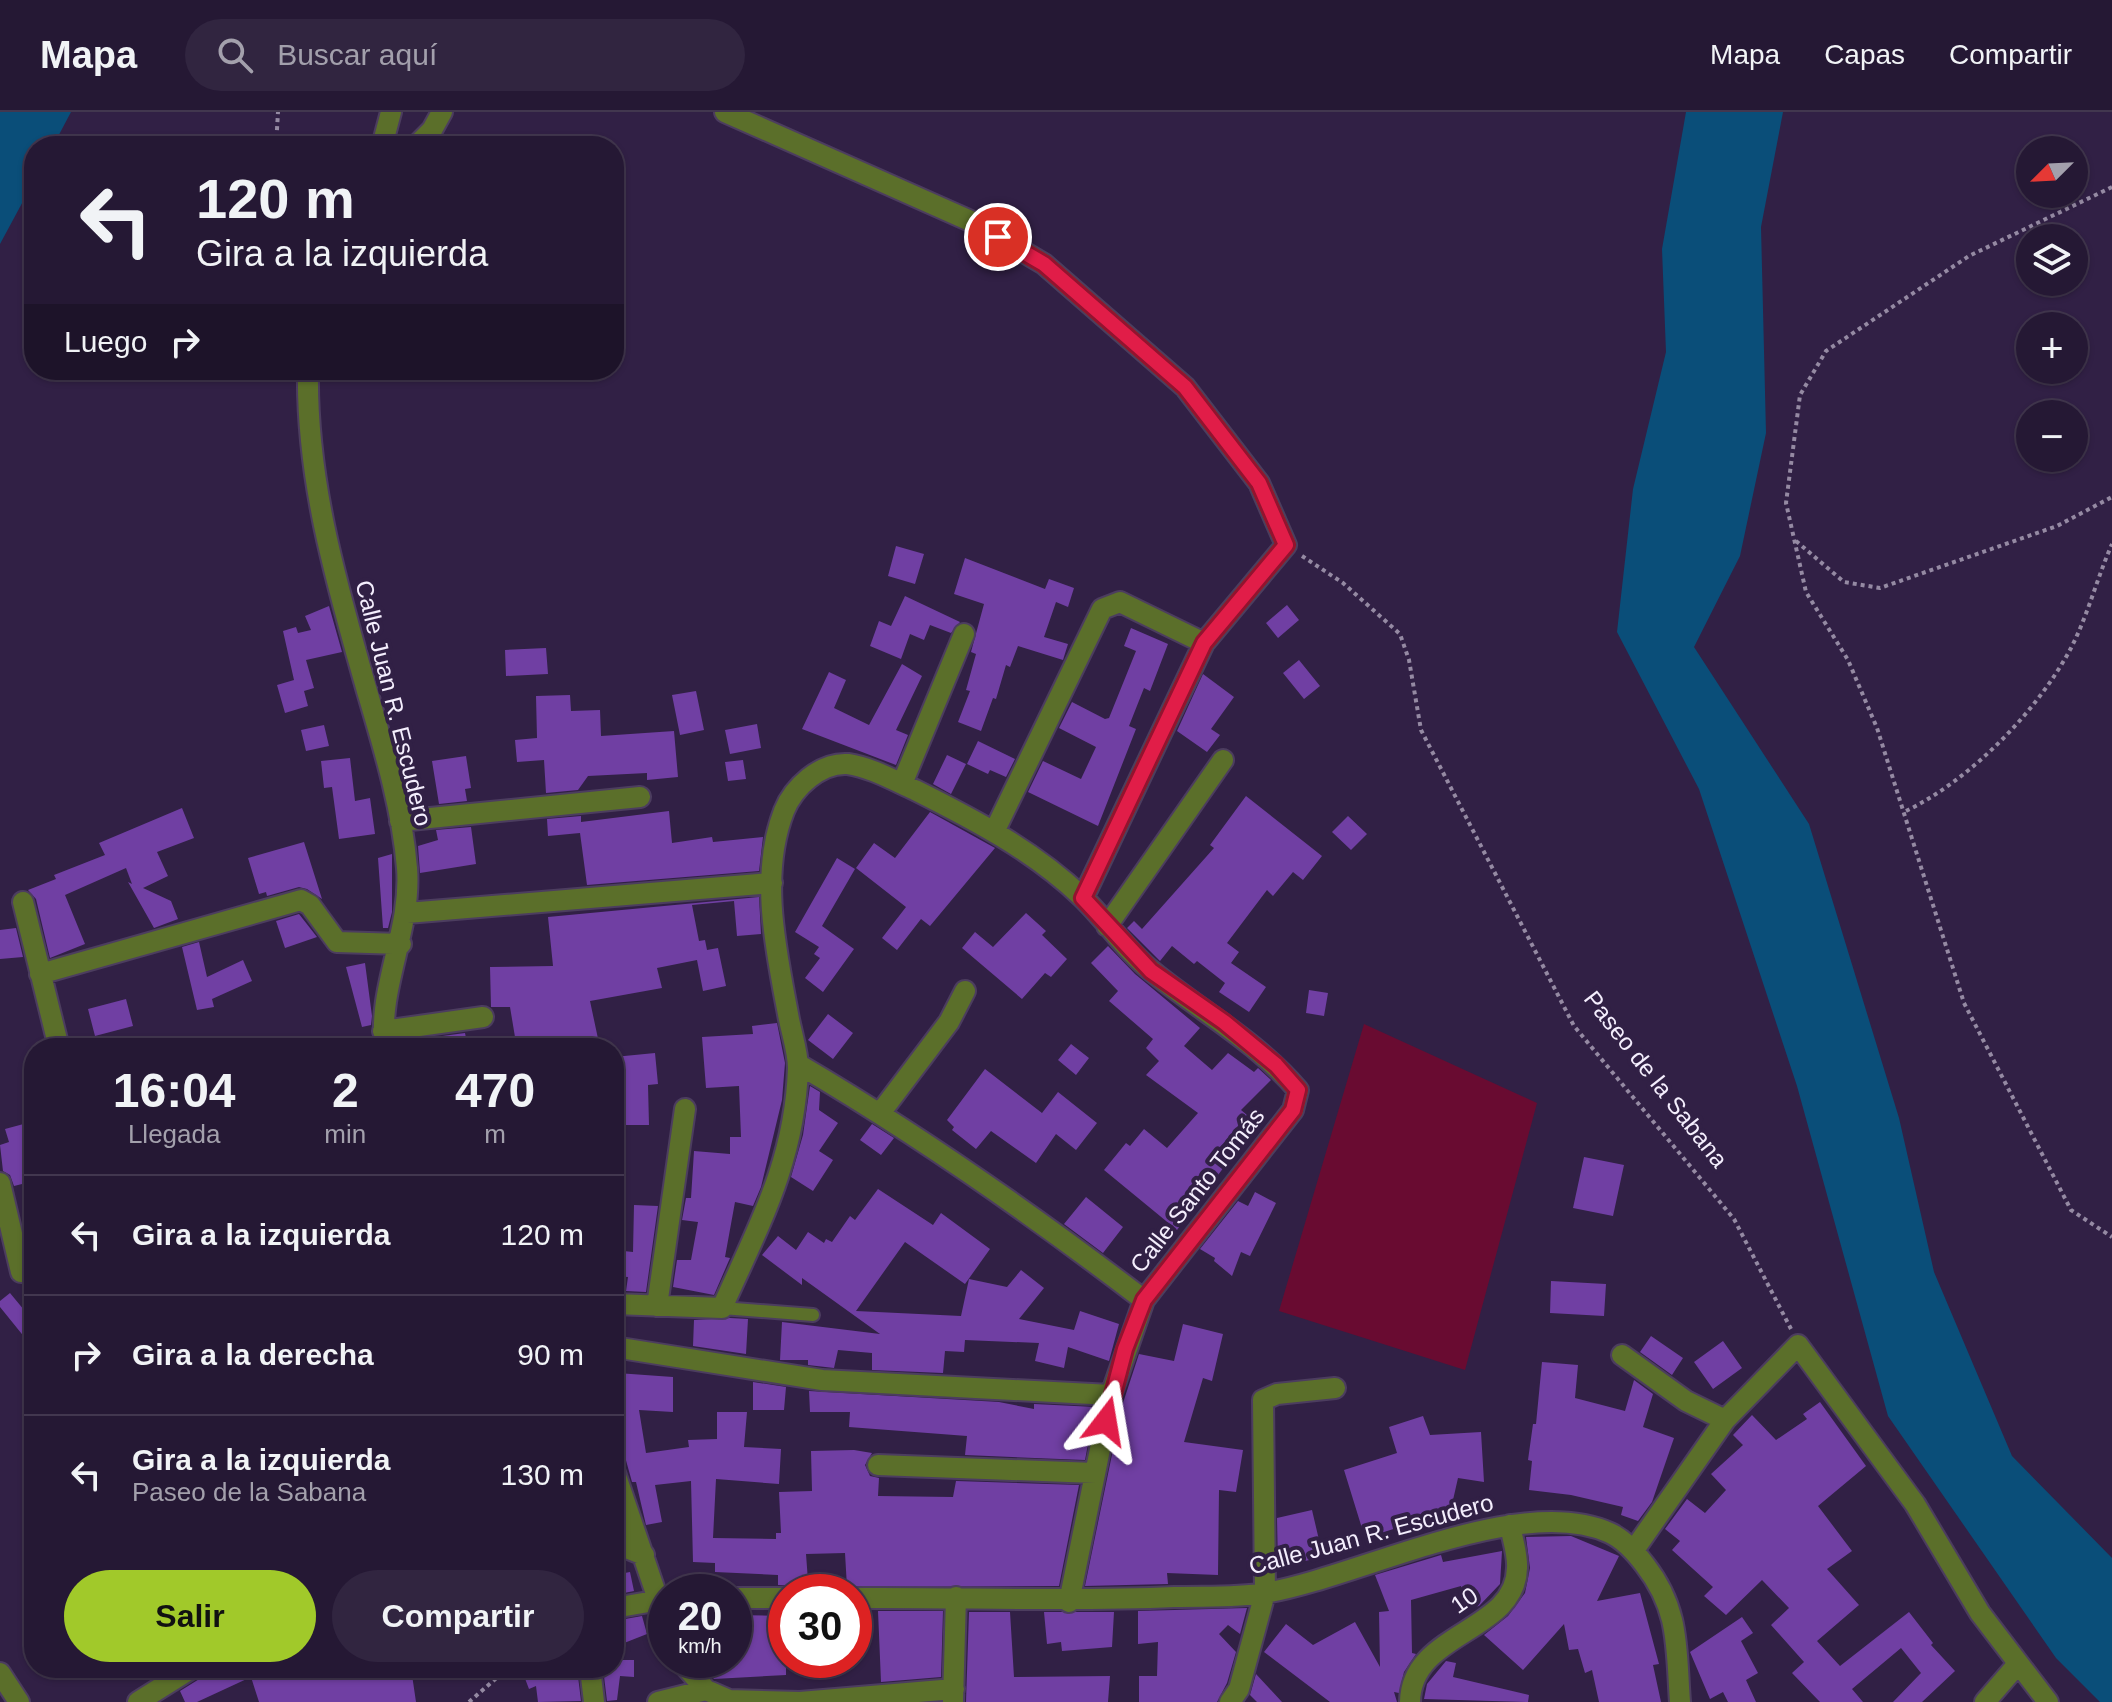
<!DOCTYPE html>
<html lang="es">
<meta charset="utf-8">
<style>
body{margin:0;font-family:Arial,sans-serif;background:#312540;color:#f1f3f6;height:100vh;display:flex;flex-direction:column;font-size:30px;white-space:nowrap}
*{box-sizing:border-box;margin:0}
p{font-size:26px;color:#a3a0ac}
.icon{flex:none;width:44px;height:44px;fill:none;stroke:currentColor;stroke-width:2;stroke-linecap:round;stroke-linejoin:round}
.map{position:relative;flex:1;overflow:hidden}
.drawer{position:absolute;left:24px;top:926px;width:600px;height:640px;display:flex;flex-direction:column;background:#251834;border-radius:32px;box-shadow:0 2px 6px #0004,0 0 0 2px #42374f}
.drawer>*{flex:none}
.hud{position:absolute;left:24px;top:24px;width:600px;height:244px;border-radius:32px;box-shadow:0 2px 6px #0004,0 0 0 2px #42374f;background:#251834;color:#f1f3f6;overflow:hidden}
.needle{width:52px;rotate:246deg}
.tools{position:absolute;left:2016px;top:24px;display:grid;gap:16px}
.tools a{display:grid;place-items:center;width:72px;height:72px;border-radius:50%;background:#251834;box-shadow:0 2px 6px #0004,0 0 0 2px #42374f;font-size:40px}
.speed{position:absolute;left:648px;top:1462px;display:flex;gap:16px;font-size:40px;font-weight:700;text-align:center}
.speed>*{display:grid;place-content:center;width:104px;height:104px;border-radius:50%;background:#251834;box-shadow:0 2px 6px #0004,0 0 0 2px #42374f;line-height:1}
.speed small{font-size:20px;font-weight:400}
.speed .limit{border:12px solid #d22;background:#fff;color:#111}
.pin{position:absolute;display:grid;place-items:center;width:68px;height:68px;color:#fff;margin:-34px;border:4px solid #fff;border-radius:50%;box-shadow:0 2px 8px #0007}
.me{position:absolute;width:88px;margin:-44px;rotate:14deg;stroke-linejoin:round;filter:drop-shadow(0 0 6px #0008)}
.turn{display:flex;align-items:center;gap:28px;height:168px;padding:0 40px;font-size:36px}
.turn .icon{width:104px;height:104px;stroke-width:2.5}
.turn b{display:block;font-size:56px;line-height:68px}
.then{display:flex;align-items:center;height:76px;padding:0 40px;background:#0003;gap:16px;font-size:30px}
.eta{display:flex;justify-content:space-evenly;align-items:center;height:136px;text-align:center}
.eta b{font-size:48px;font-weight:600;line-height:56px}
.action{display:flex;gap:16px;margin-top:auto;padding:16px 40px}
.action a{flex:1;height:92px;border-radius:48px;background:#a1c92a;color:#111;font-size:32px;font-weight:600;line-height:92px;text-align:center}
.action a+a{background:#312540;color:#f1f3f6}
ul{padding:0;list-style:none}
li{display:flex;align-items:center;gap:24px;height:120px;padding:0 40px;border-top:2px solid #42374f}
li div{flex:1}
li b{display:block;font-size:30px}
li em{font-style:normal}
header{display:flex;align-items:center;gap:48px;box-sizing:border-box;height:112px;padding:0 40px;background:#251834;border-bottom:2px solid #42374f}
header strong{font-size:38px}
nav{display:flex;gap:44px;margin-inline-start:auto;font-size:28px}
.search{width:560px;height:72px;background:#312540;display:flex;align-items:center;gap:20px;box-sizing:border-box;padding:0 28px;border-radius:44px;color:#a3a0ac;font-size:30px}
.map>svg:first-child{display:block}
</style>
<header>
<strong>Mapa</strong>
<div class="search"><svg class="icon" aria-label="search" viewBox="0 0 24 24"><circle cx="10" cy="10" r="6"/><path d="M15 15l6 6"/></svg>Buscar aquí</div>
<nav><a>Mapa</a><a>Capas</a><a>Compartir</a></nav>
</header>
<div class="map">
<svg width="2112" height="1590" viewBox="0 0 2112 1590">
<rect width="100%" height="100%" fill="#312045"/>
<path fill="#690b31" d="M1364 912 1537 991 1465 1258 1279 1199Z"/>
<path fill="#0a4e79" d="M0 0H71L53 34H34V69L0 132Z
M1686 0H1783L1761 115 1766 321 1740 444 1694 535 1809 712 1899 1006 1934 1160 2012 1344 2112 1446V1590H2100L2056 1546 1888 1304 1797 974 1699 677 1617 520 1633 377 1666 240 1662 137Z"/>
<path fill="#703fa3" d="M896 434 924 442 915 472 888 464Z
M965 446 1045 477 1049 467 1074 476 1068 495 1056 490 1044 525 1068 532 1063 548 1018 534 1010 555 1006 553 996 587 993 586 981 619 958 610 970 579 966 578 976 542 971 540 984 492 954 482Z
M905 484 960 510 951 521 930 513 924 528 910 522 901 547 870 534 879 509 891 514Z
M1287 493 1299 508 1278 526 1266 511Z
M329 494 342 540 306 548 314 576 304 579 308 594 285 601 277 573 294 568 283 519 296 515 298 521 311 518 305 504Z
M1131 516 1168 532 1150 579 1144 576 1129 614 1136 617 1098 714 1028 680 1043 649 1081 667 1096 635 1059 616 1072 590 1105 607 1109 606 1136 539 1124 534Z
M546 536 548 562 506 564 505 538Z
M1299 548 1320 574 1304 587 1283 561Z
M902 552 922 564 896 618 908 623 896 653 802 617 829 560 846 568 834 596 869 613Z
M1203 562 1234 585 1211 617 1220 623 1207 640 1177 619Z
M696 579 704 618 680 623 672 583Z
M570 583 571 599 600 598 601 624 674 619 678 665 647 668V661L588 664 578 678 546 681 544 648 517 650 515 628 537 626 536 584Z
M757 612 761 636 730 642 725 618Z
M324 613 329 634 306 639 301 618Z
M978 629 1015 647 1006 665 990 658 988 662 967 652Z
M947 643 966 652 951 682 933 672Z
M466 644 471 676 465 677 467 689 439 692 432 649Z
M350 646 355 689 370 686 375 722 339 727 332 675 324 676 321 649Z
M743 648 746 667 728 669 725 650Z
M1246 684 1322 744 1303 768 1293 760 1273 784 1267 778 1227 831 1239 840 1231 851 1266 875 1249 900 1219 880 1225 871 1197 849 1194 852 1172 834 1160 849 1127 816 1134 809 1142 817 1214 736 1210 733Z
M182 696 194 726 157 740 168 764 143 776 171 789 178 807 154 816 128 770 132 772 126 756 65 783 85 832 50 846 36 787 28 778 56 767 54 763 105 743 99 731Z
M669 699 672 731 712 725 713 730 763 725 759 759 587 773 580 721 548 724 547 707 581 704V710Z
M930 700 995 736 930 814 921 807 897 838 882 826 906 795 856 756 874 731 895 746Z
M1348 704 1367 722 1351 738 1332 720Z
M471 715 476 752 420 761 418 734 438 728 436 718Z
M304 730 322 787 307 777 299 775 267 784 266 780 259 782 248 746Z
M392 742V800L388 816H383L378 746Z
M837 746 855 757 822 814 854 837 823 880 805 866 820 846 814 842 819 835 795 820Z
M759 785 761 822 737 824 734 789 692 793 699 829 705 828 707 838 718 836 726 874 703 879 697 848 657 856 662 876 590 889 600 936H557L555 924 516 931 510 895H491L490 855 553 854 548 805Z
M1026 801 1046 819 1042 823 1067 847 1051 865 1045 861 1022 887 962 836 975 820 993 835Z
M299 802 317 825 285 836 276 809Z
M16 816 23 845 0 847V818Z
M199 830 207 865 243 848 252 869 212 887 214 895 197 898 182 835Z
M1108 834 1135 862 1200 916 1184 934 1212 958 1228 941 1254 960 1258 956 1271 968 1241 998 1247 1003 1212 1045 1224 1055 1177 1118 1104 1058 1126 1031 1130 1034 1144 1017 1167 1036 1198 1001 1146 963 1159 949 1146 936 1153 927 1109 889 1118 879 1091 851Z
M365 851 372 904 371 913 362 915 346 855Z
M1309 878 1328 881 1324 904 1306 901Z
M126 887 133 914 95 924 88 897Z
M828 902 853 921 833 947 808 928Z
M777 911 785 951 782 988 761 1075 753 1094 735 1090 725 1145 730 1146 714 1183 673 1175 677 1148H691L698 1110 682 1108 686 1086H691L694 1039 730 1042V1025H741L739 974 706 976 702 925 753 922 752 914Z
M465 921 468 936H406L405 929Z
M1071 932 1089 946 1076 963 1058 948Z
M655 941 658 972 648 973 649 1013H614V945Z
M985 957 1042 1001 1058 980 1097 1011 1076 1038 1056 1022 1036 1051 991 1019 976 1037 952 1018 954 1015 947 1008Z
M810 974 820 980 819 998 838 1011 819 1039 833 1048 813 1079 791 1065 803 1023Z
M31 1010 34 1069 14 1074 10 1063 3 1059 0 1033 9 1030 5 1017Z
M872 1012 894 1026 881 1043 860 1028Z
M1584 1045 1624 1053 1613 1104 1573 1096Z
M878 1077 933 1113 941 1101 990 1137 965 1172 905 1130 856 1199 961 1204 969 1167 1007 1175 1021 1158 1044 1176 1019 1207 1074 1218 1080 1199 1119 1212 1109 1249 1068 1235 1064 1256 1035 1249 1039 1231 965 1228 964 1240 945 1239 943 1261 872 1258V1241L838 1238 834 1256 808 1253V1248H780L782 1210 880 1222 802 1166V1173L762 1143 778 1124 796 1138 808 1120 824 1131 826 1127 832 1130 850 1104 855 1108Z
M1255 1080 1276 1091 1250 1144 1241 1140 1232 1164 1214 1149 1215 1146 1200 1137 1238 1089 1248 1094Z
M1086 1085 1123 1115 1103 1141 1064 1112Z
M634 1093 658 1094 646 1180 626 1179 628 1165 614 1164V1138L633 1140Z
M1551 1169 1606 1172 1604 1204 1550 1201Z
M10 1181 34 1210V1237L0 1195V1189Z
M730 1206 748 1207 746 1242 693 1234 694 1208Z
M1183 1212 1223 1222 1212 1269 1203 1266 1184 1330 1243 1338 1236 1380 1219 1378 1218 1463 1167 1461 1168 1472 1085 1474 1122 1294 1139 1242 1174 1249Z
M1651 1224 1683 1246 1672 1263 1640 1240Z
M1723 1229 1742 1256 1713 1277 1694 1250Z
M1542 1250 1578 1253 1575 1286 1625 1299 1634 1268 1653 1282 1643 1315 1674 1326 1652 1390 1638 1409 1621 1403 1623 1395 1571 1383 1529 1378 1532 1349 1528 1348 1533 1312H1536Z
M617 1261 673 1265V1300L639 1298 646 1341 689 1335 688 1328 717 1327V1300H747L744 1335 781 1337 779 1372 716 1367 713 1426 776 1427V1421H781L779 1380 812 1379 811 1339 854 1338 872 1341 865 1353 870 1364 879 1366 878 1384 953 1385 956 1369 1079 1373 1059 1474 847 1475 845 1441 806 1442 808 1469H798V1474L778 1473V1463L715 1460V1451L693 1450 691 1369 655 1373 662 1410 646 1413 636 1370H632L622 1334H617Z
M753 1270 786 1275 784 1298H753Z
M809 1279 999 1290 1034 1297V1292L1095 1295 1085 1348 965 1343 967 1324 849 1315 850 1300H810Z
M1820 1290 1866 1354 1818 1394 1852 1439 1827 1457 1859 1493 1817 1529 1840 1554 1909 1500 1933 1531 1931 1533 1955 1559 1922 1590H1893L1921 1561 1901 1536 1852 1577 1863 1590H1820L1792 1561 1804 1550 1771 1513 1789 1496 1762 1468 1726 1503 1704 1484 1713 1475 1672 1438 1680 1429 1665 1417 1687 1387 1705 1401 1726 1378 1711 1362 1743 1333 1733 1323 1752 1303 1776 1328 1807 1307 1803 1302Z
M1423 1304 1430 1323 1481 1320 1484 1370 1458 1366 1453 1388 1459 1402 1424 1413 1422 1408 1365 1426 1344 1358 1397 1341 1389 1315Z
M1312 1398 1323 1445 1278 1455 1277 1406Z
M1571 1424 1619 1444 1597 1489 1640 1481 1659 1552 1653 1553 1661 1590H1599L1592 1558 1585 1561 1578 1537 1569 1538 1564 1512 1523 1558 1484 1523 1508 1504 1525 1481 1530 1456 1526 1425Z
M1502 1439 1500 1472 1479 1494 1465 1497 1461 1474 1411 1488 1412 1541 1416 1542 1404 1560 1399 1581 1394 1580 1397 1590H1330L1264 1540 1286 1512 1313 1533 1355 1510 1380 1555 1379 1500 1389 1499 1375 1463 1441 1443 1443 1450Z
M630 1460 634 1479 614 1483V1463Z
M1247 1496 1240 1522 1228 1513 1219 1522 1236 1540 1227 1571 1217 1590H1139V1564H1157L1158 1530 1138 1532V1499Z
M878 1499H943L941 1565 881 1570Z
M969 1500H1010L1014 1565 1110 1564 1108 1590H966Z
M1044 1500H1114L1112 1535 1062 1539 1061 1530 1047 1532Z
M734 1503 786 1504V1563L714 1567 697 1548H734Z
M642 1504 647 1522 614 1535V1509Z
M1742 1505 1753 1521 1741 1529 1758 1561 1746 1568 1756 1590H1728L1723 1580 1710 1587 1690 1540Z
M614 1548H634V1565L620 1564 617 1588 607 1589 603 1556H614Z
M1446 1549 1456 1551 1453 1565 1529 1583 1528 1590 1424 1587 1427 1572Z
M217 1556H411L416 1590H259L251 1565 197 1590H185L180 1579Z
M521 1556H577L581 1589 538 1590 536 1574 529 1577Z
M1256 1562 1282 1590H1257L1250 1583Z"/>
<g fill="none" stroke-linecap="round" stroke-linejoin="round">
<g stroke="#4c3d5f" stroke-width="16">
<path id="lane" d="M722 1196 813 1203"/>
</g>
<g stroke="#4c3d5f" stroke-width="24">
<path id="street" d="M725 0 975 111 1044 152 1185 275 1259 371 1286 433 1204 531 1083 786
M382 34 391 0
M416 34 432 18 442 0
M308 258C306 369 337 473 367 579 384 637 402 696 407 756 412 818 377 876 385 936
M902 672 964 522
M400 709 640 685
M995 718 1102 497 1120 490 1204 531
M23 790 59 936
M407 801 772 771
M1107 814 1223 648
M40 862 301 788 310 793 337 830 401 832
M383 919 483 905
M798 952C919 1023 1033 1103 1144 1188
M881 1000 949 910 965 879
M0 1071 21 1160
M614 1192 722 1196C759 1113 795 1049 798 956 798 939 791 920 788 902 776 838 759 763 784 699 793 676 820 650 848 652 870 655 895 669 915 678 975 708 1034 739 1082 785 1107 809 1126 839 1153 860 1202 900 1256 929 1298 978L1293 998 1144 1188 1111 1283 1069 1490
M657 1194 685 997
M614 1235 822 1268 1111 1283
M1622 1243 1686 1289 1725 1308
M878 1353 1095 1361
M614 1358 666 1511
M614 1431 644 1443
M1634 1438 1725 1308 1798 1233 1915 1392 1980 1501 2048 1590
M734 1486H786
M854 1486C961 1485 1067 1490 1174 1485 1204 1484 1236 1486 1265 1481 1360 1465 1520 1380 1610 1421 1625 1428 1636 1441 1645 1453 1680 1498 1676 1536 1680 1590
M614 1496 666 1487
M680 1548 706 1578 729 1588 800 1590 954 1577
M590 1556 594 1590
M0 1561 19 1590
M953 1589 956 1485
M138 1590 192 1556
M658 1590 706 1578
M1230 1590 1239 1577 1265 1481 1263 1288 1277 1282 1335 1276
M1410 1590C1411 1519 1516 1521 1517 1456 1518 1442 1512 1426 1510 1413
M1985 1590 2017 1553"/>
</g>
<path stroke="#958aa3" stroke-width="4" stroke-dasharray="4 4" stroke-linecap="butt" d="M276 34 278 0
M2112 75 1969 144 1826 239 1800 283 1786 391 1806 480 1848 548 1877 616 1964 891 2071 1098 2112 1125
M1796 429 1844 470 1880 476 2057 414 2112 385
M1302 444 1343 471 1400 522 1409 548 1421 618 1574 914 1734 1107 1791 1217
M1906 699C1970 668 2037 600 2071 536 2088 503 2097 466 2112 432
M469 1590 508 1556"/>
<use href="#lane" stroke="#5b6f2a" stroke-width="12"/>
<use href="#street" stroke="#5b6f2a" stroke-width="20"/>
</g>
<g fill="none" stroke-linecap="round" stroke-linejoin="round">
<g stroke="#92132f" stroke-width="20">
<path id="route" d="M998 125 1044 152 1185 275 1259 371 1286 433 1204 531 1083 786 1151 859 1224 910 1276 953 1298 978 1293 998 1144 1188 1125 1237 1106 1309"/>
</g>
<use href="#route" stroke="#e11d48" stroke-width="14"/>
</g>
<g text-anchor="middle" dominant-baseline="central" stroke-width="8" stroke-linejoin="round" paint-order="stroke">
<g font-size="24" fill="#f4eefd" stroke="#312045">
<text transform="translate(394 591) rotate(76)">Calle Juan R. Escudero</text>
<text transform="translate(1656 967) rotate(52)">Paseo de la Sabana</text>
<text transform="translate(1197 1078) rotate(-52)">Calle Santo Tomás</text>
<text transform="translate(1371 1422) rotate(-15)">Calle Juan R. Escudero</text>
<text transform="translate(1464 1488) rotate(-35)">10</text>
</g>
</g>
</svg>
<div class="tools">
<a><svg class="needle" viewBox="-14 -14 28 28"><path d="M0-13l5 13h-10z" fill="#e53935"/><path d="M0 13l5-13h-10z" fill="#a3a0ac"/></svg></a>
<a><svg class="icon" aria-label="layers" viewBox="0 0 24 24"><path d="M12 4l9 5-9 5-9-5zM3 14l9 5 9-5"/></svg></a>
<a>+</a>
<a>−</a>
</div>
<div class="speed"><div>20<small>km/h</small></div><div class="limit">30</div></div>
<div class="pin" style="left:998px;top:125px;background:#d93025"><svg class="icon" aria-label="arrive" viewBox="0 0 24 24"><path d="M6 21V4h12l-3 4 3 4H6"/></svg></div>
<svg class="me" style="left:1106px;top:1309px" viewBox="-20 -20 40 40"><path d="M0-17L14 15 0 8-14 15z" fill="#e11d48" stroke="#fff" stroke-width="4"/></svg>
<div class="hud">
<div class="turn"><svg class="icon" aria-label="left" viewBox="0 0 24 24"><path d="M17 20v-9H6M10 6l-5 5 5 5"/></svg><div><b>120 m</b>Gira a la izquierda</div></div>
<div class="then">Luego<svg class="icon" aria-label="right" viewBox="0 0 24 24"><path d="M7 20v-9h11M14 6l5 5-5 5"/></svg></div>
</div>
<section class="drawer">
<div class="eta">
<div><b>16:04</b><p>Llegada</p></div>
<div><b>2</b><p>min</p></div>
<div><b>470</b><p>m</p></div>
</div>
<ul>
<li><svg class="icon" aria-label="left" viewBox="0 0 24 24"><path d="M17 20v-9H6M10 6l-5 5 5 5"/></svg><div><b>Gira a la izquierda</b></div><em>120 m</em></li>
<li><svg class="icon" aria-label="right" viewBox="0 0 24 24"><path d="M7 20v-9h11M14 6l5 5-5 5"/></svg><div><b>Gira a la derecha</b></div><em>90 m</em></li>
<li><svg class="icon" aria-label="left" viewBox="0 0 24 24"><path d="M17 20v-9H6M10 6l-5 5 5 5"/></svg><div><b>Gira a la izquierda</b><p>Paseo de la Sabana</p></div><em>130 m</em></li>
</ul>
<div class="action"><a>Salir</a><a>Compartir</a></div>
</section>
</div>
